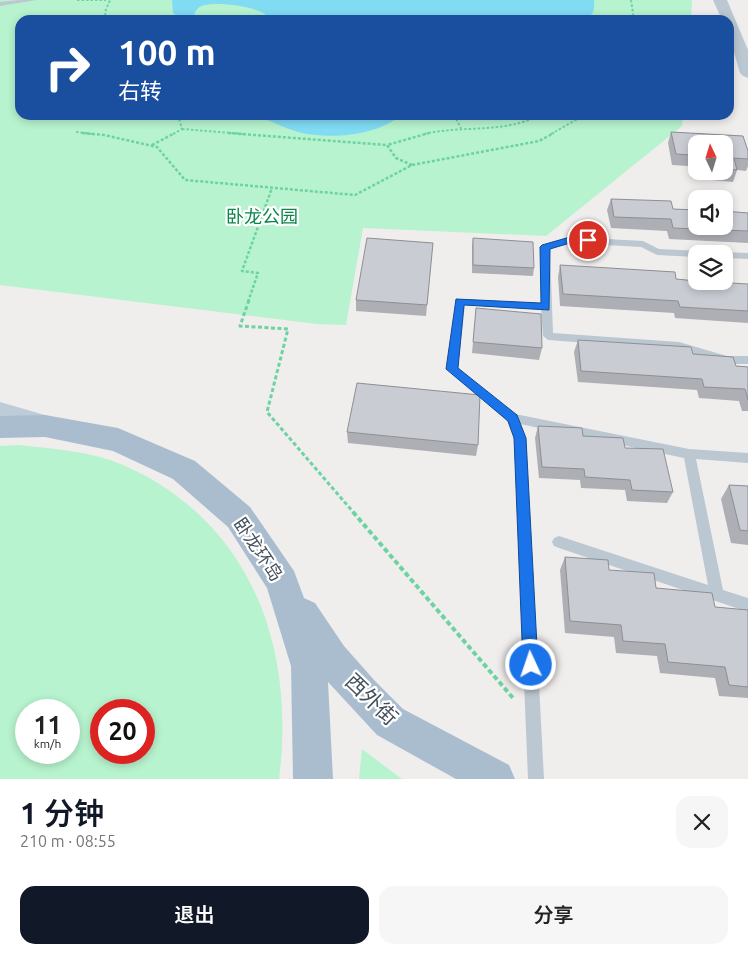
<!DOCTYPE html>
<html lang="zh">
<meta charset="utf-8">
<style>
body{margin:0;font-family:Ubuntu,"Noto Sans SC",sans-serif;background:#f6f6f6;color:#222;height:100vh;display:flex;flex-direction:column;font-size:19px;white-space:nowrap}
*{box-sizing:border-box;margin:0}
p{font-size:16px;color:#767676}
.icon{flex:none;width:28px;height:28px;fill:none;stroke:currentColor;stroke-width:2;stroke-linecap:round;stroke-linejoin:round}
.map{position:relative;height:779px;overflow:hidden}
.details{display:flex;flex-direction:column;background:#fff;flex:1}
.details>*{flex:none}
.guide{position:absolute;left:15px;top:15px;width:719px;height:105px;border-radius:15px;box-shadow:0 2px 8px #0003;background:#1a4fa0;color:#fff;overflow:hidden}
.needle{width:32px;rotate:356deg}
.buttons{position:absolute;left:688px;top:135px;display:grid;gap:10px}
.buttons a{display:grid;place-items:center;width:45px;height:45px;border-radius:10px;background:#fff;box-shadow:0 2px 8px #0003;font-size:25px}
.speed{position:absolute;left:15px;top:699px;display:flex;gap:10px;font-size:25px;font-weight:700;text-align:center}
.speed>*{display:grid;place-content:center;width:65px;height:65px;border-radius:50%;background:#fff;box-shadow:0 2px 8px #0003;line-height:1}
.speed small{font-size:12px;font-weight:400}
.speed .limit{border:8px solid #d22;background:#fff;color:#111}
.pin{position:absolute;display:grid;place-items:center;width:42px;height:42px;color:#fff;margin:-21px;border:2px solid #fff;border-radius:50%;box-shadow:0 1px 5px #0007}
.me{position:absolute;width:55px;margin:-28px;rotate:357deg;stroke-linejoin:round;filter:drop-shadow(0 0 4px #0008)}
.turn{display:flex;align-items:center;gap:18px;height:105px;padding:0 20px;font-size:22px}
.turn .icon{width:65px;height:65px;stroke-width:2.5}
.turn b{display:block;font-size:35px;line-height:42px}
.round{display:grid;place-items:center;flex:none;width:52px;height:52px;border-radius:15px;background:#f6f6f6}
.summary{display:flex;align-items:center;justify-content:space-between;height:85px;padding:0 20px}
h1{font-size:30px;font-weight:600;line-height:38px;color:#111827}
.cta{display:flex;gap:10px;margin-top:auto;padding:10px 20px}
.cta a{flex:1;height:58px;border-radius:15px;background:#111827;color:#fff;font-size:20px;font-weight:600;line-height:58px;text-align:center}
.cta a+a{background:#f6f6f6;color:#222}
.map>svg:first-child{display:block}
</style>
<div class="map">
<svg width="748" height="779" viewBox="0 0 748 779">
<rect width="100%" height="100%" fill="#f0eded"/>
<path fill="#b7f3ce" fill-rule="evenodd" d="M0 0H692L691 20H20V115H683L682 126 546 236 363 228 346 325 317 324 0 285Z
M19 445C54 449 90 451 123 465 251 521 296 647 279 779H0V446ZM26 710H69V752H26ZM101 710H144V752H101Z
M362 749 402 779H359Z"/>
<path fill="#80dbf3" d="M172 0H594C595 11 593 16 583 20H263L267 16C258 6 215 1 202 6 198 7 196 10 194 14L204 20H181L173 13Z
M247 115H401C378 136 327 140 298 132 280 126 265 117 247 115Z"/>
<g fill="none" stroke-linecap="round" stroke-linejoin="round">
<path stroke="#6cd3a1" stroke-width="2" stroke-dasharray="2.5 2" stroke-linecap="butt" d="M77 0H106
M631 0 634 20
M106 20 105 12 110 0
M454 115 461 128
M182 129 244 134
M76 132 93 134
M173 134 182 129 178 115
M424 134C462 125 504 134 540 115
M551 134 584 115"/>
<path stroke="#6cd3a1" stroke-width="2.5" stroke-dasharray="3 2" stroke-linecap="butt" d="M82 133 104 135 157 147 185 180 355 195 412 165 539 141 554 133
M228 133 387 145
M152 145 175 133
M412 165 396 158 387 145 429 133
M248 302 258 273 242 271 272 188"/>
<path stroke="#6cd3a1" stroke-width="3" stroke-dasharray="4 2.5" stroke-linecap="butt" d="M249 300 240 326 288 329 267 412 354 513"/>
<path stroke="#6cd3a1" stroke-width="4" stroke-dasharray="5 3" stroke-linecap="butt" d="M353 512 513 698"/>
<path fill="#bcc8d1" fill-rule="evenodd" d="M18 0H37L0 6V2Z
M570 237 643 241 659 249 702 251 707 254H696V257L657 255 641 247 570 243 550 249 553 333 679 342 727 356H748V364H727L679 350 548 340 543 336 541 310 465 305 458 368 515 414 689 449 748 453V463L696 459 723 590 748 598V612L559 548 554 546 552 542 554 538 559 536 708 585 684 458 520 424 526 438 544 779H528L514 438 507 421 447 369 456 299 541 303 540 247 542 245Z
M724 252 748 253V259L724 258V254H720Z"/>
<path fill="#bcc8d1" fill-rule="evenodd" d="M713 0H727L748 50V78L743 76 740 73 729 35V20H722Z"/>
<path fill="#becbd9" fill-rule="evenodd" d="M0 402 55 418 59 426 55 434 45 437 0 424Z"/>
<path fill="#aabdcf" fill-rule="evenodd" d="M45 415 118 428 195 461 250 507 294 571 304 598 315 603 344 646 375 681 403 709 509 765 515 779H456L377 735 328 682 333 779H293L291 666 267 588 228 527 173 479 113 451 45 437 0 438V416Z"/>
</g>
<path fill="#adafb5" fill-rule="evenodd" d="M671 132 743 136 748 151V166L746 171 737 170 733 182 691 178 688 166 672 165 668 143ZM696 144H724V171H696Z
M611 199 673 209 748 213V243L669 239 667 231 611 228 607 210Z
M473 238 534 268 533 276 472 273V246Z
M433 243 426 316 356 311V300Z
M560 265 676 279 748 285V323L675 318 674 313 560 306 558 277Z
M476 308 542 348 539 360 472 353Z
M578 340 693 354 736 366 748 367V411H742L739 401 699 398 697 390 578 382 574 352Z
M538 426 583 436 625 448 673 492 667 503 627 501 625 490 581 488 580 480 539 478 535 438Z
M347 432 478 445 476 456 348 443Z
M729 485 748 486V545L731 543 721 499Z
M565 557 609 570 656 588 715 607 748 610V698L719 696 715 678 660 673 657 656 616 653 614 637 565 633 560 570Z"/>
<path fill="#c9ccd3" stroke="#8d8f94" d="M671 132 743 136 748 151V159L734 158 737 170 724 169V144H696V167H695L692 155 676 154Z
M611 199 671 201 673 209 696 210V226H724V211L748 213V231L673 228 671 219 614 217Z
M367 238 433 243 427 305 356 300Z
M473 238 533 242 534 268 473 265Z
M560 265 675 272 676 279 696 281 748 284V311L680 307 678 301 563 294Z
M476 308 541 314 542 348 473 342Z
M578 340 691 347 693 354 733 357 736 366 748 367V400L745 389 704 387 702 379 581 371Z
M357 383 480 395 478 445 347 432Z
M538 426 582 428 583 436 623 438 625 448 663 449 673 492 632 490 630 480 585 477 584 469 542 467Z
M729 485 748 486V531L740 530Z
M565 557 608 560 609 570 654 573 656 588 712 593 715 607 748 610V687L729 685 725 667 668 662 665 644 623 641 621 625 570 621Z"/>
<path fill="#1a73e8" stroke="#114b97" d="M570 237 588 238 593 240 588 243H570L550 249 549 310 464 305 458 368 517 415 526 438 538 665 536 670 531 672 525 670 523 665 514 438 508 421 446 369 456 299 541 303 540 247 542 245Z"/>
<g text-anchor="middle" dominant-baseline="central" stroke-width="4.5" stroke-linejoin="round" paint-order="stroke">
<g font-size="18" fill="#0e844a" stroke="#fff">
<text x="262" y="216">卧龙公园</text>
</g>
<g font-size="18" fill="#44515d" stroke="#fff">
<text transform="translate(259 549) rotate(56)">卧龙环岛</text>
</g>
<g font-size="21" fill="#44515d" stroke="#fff">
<text transform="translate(372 699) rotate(44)">西外街</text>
</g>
</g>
</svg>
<div class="buttons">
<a><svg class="needle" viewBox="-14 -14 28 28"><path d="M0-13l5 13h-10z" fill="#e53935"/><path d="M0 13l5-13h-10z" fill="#767676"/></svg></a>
<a><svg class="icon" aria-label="sound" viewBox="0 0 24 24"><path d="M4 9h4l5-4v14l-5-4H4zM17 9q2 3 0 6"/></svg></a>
<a><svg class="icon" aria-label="layers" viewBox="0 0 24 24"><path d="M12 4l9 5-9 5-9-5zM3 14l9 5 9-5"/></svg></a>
</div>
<div class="speed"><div>11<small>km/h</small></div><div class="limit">20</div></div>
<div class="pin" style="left:588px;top:240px;background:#d93025"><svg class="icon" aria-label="arrive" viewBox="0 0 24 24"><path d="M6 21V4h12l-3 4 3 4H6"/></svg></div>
<svg class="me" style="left:531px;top:665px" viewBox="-20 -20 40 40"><circle r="17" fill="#1a73e8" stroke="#fff" stroke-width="3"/><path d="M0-11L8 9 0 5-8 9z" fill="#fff"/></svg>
<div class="guide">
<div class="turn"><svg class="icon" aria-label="right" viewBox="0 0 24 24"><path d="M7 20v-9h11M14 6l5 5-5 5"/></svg><div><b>100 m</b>右转</div></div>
</div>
</div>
<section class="details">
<div class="summary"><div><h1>1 分钟</h1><p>210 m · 08:55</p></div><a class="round"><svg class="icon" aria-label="close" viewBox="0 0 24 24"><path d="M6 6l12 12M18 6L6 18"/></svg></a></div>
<div class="cta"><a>退出</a><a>分享</a></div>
</section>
